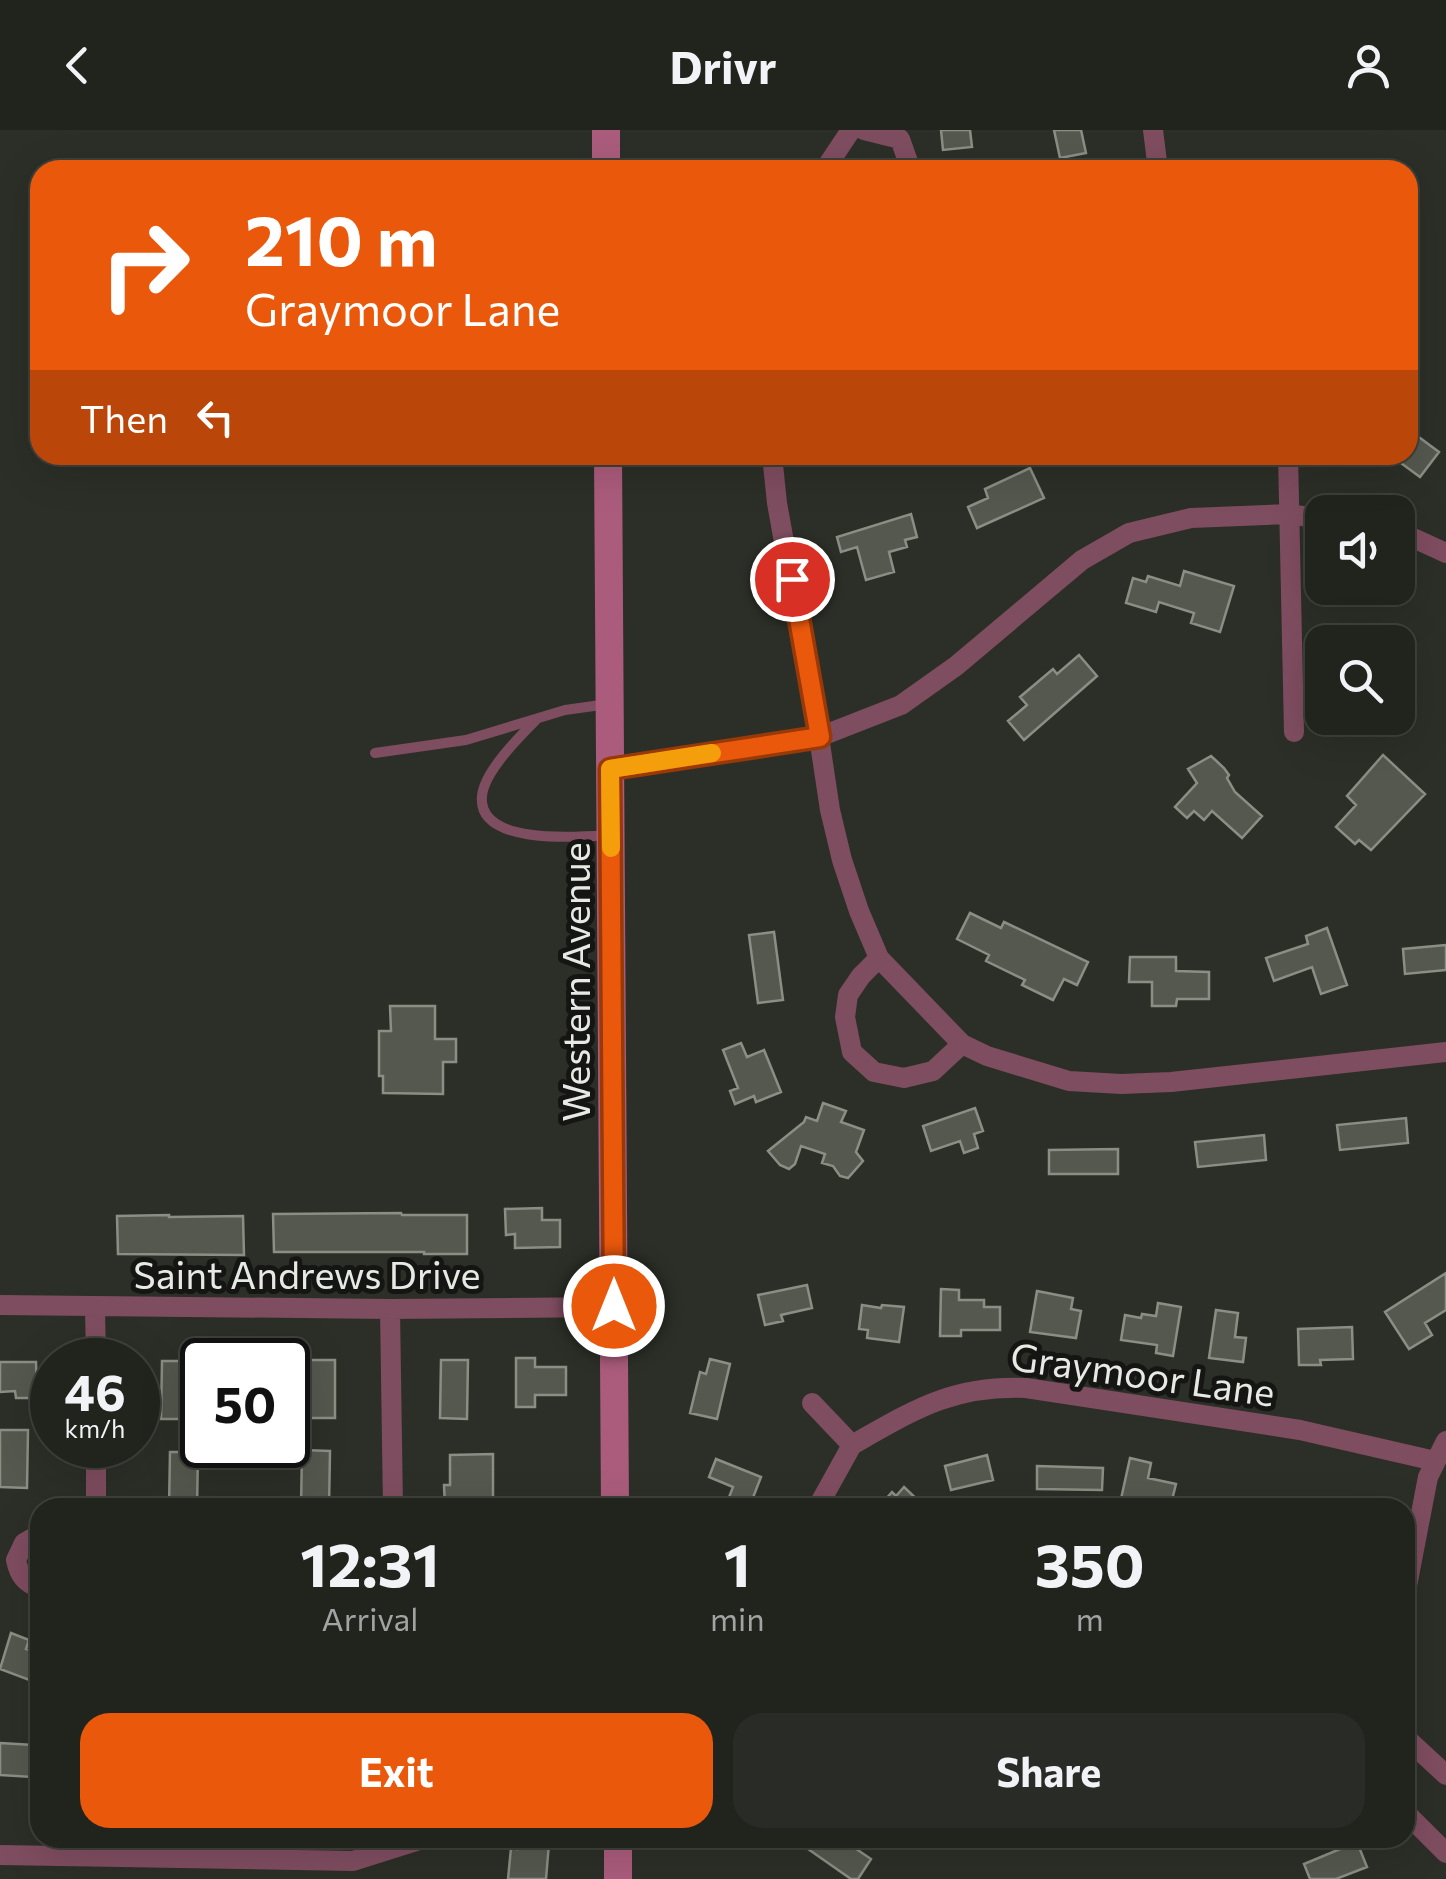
<!DOCTYPE html>
<style>
body{margin:0;font-family:Commissioner,sans-serif;background:#292b26;color:#f1f3f6;height:100vh;display:flex;flex-direction:column;font-size:38px;white-space:nowrap}
*{box-sizing:border-box;margin:0}
p{font-size:32px;color:#a2a4a4}
.icon{flex:none;width:55px;height:55px;fill:none;stroke:currentColor;stroke-width:2;stroke-linecap:round;stroke-linejoin:round}
.map{position:relative;flex:1;overflow:hidden}
.drawer{position:absolute;left:30px;top:1368px;width:1385px;height:350px;display:flex;flex-direction:column;background:#21231d;border-radius:30px;box-shadow:0 10px 40px #0002,0 0 0 2px #3e403b}
.drawer>*{flex:none}
.hud{position:absolute;left:30px;top:30px;width:1388px;height:305px;border-radius:30px;box-shadow:0 10px 40px #0002,0 0 0 2px #3e403b;background:#ea580c;color:#fff;overflow:hidden}
.buttons{position:absolute;left:1305px;top:365px;display:grid;gap:20px}
.buttons a{display:grid;place-items:center;width:110px;height:110px;border-radius:20px;background:#21231d;box-shadow:0 10px 40px #0002,0 0 0 2px #3e403b;font-size:50px}
.speed{position:absolute;left:30px;top:1208px;display:flex;gap:20px;font-size:50px;font-weight:700;text-align:center}
.speed>*{display:grid;place-content:center;width:130px;height:130px;border-radius:50%;background:#21231d;box-shadow:0 10px 40px #0002,0 0 0 2px #3e403b;line-height:1}
.speed small{font-size:25px;font-weight:400}
.speed .limit{border:5px solid #111;border-radius:15px;background:#fff;color:#111}
.pin{position:absolute;display:grid;place-items:center;width:85px;height:85px;color:#fff;margin:-42px;border:5px solid #fff;border-radius:50%;box-shadow:0 2px 10px #0007}
.me{position:absolute;width:110px;margin:-55px;rotate:0deg;stroke-linejoin:round;filter:drop-shadow(0 0 8px #0008)}
.turn{display:flex;align-items:center;gap:35px;height:210px;padding:0 50px;font-size:45px}
.turn .icon{width:130px;height:130px;stroke-width:2.5}
.turn b{display:block;font-size:70px;line-height:85px}
.then{display:flex;align-items:center;height:95px;padding:0 50px;background:#0003;gap:20px;font-size:38px}
.eta{display:flex;justify-content:space-evenly;align-items:center;height:170px;text-align:center}
.eta b{font-size:60px;font-weight:700;line-height:70px}
.primary-button{display:flex;gap:20px;margin-top:auto;padding:20px 50px}
.primary-button a{flex:1;height:115px;border-radius:30px;background:#ea580c;color:#fff;font-size:40px;font-weight:700;line-height:115px;text-align:center}
.primary-button a+a{background:#292b26;color:#f1f3f6}
header{display:flex;justify-content:space-between;align-items:center;height:130px;padding:0 50px;background:#21231d;font-size:45px;font-weight:700}
.map>svg:first-child{display:block}
</style>
<header><svg class="icon" aria-label="back" viewBox="0 0 24 24"><path d="M15 5l-7 7 7 7"/></svg>Drivr<svg class="icon" aria-label="person" viewBox="0 0 24 24"><circle cx="12" cy="8" r="4"/><path d="M4 21q1-7 8-7t8 7"/></svg></header>
<div class="map">
<svg width="1446" height="1749" viewBox="0 0 1446 1749">
<rect width="100%" height="100%" fill="#2c2f27"/>
<path fill="#54584e" stroke="#8a8e84" stroke-width="2.5" d="M941 0H970L972 17 943 20Z
M1054 0H1081L1086 23 1060 28Z
M1408 299 1439 322 1420 347 1390 325H1408Z
M1030 338 1044 368 977 398 968 377 988 368 985 359Z
M911 384 917 407 905 410 907 417 889 422 894 442 866 450 857 417 841 422 837 407Z
M1184 441 1234 456 1220 502 1191 493 1194 483 1159 472 1156 482 1126 473 1133 448 1146 452 1148 446 1180 456Z
M1079 525 1097 546 1024 610 1008 591 1027 575 1020 567 1053 539 1057 544Z
M1383 625 1425 664 1371 720 1359 710 1355 714 1336 697 1356 675 1347 666Z
M1211 626 1224 638 1229 645 1227 648 1235 662 1262 686 1242 708 1212 681 1204 690 1194 681 1187 688 1175 677 1197 653 1188 639Z
M970 783 1001 798 1004 792 1088 832 1077 855 1064 849 1053 870 1022 855 1025 850 986 831 989 825 957 809Z
M1327 798 1347 855 1321 864 1312 837 1274 851 1266 828 1308 814 1306 806Z
M774 802 783 870 758 873 749 805Z
M1446 815V840L1405 844 1403 819Z
M1130 827H1176V841L1209 842V869H1177L1176 876H1152V852H1129Z
M390 876H435V909H456V932H443V964L383 963V946H379V901H391Z
M741 913 747 927 764 920 781 962 756 972 754 966 735 974 730 961 738 958 723 920Z
M823 973 846 981 841 992 864 1000 856 1022 863 1031 848 1048 840 1046 833 1036 822 1033 825 1024 801 1016 795 1034 789 1039 780 1035 768 1021 804 992 806 987 817 991Z
M975 978 983 1001 974 1004 978 1018 964 1023 960 1011 931 1021 923 996Z
M1406 988 1408 1013 1340 1020 1337 995Z
M1264 1005 1266 1030 1198 1037 1195 1012Z
M1118 1019V1044H1049V1020Z
M542 1078V1090H560V1117L515 1118V1104L506 1105 505 1079Z
M401 1083 402 1085H467V1124H424V1122H274L273 1084Z
M169 1085V1087L243 1086 244 1125 118 1124 117 1086Z
M1446 1143V1180L1425 1193 1432 1205 1409 1219 1385 1182Z
M807 1155 812 1178 781 1185 783 1191 765 1195 758 1165Z
M941 1159 959 1160V1170H984V1177H1000V1200H961V1206H940Z
M1037 1161 1073 1168 1071 1179 1081 1181 1076 1208 1030 1202Z
M1158 1173 1181 1177 1173 1226 1156 1223 1157 1215 1121 1210 1125 1185 1141 1188 1142 1184 1156 1186Z
M862 1175 881 1178 882 1175 904 1177 899 1212 867 1208 868 1200 859 1199Z
M1216 1180 1238 1183 1235 1207 1246 1208 1243 1232 1209 1228Z
M1352 1197 1353 1229 1320 1230 1321 1235H1299L1298 1199Z
M516 1228H535V1237H566V1265H535V1277H516Z
M710 1229 730 1234 717 1289 690 1283 700 1242 706 1244Z
M307 1230H335V1288H307Z
M441 1230H468L467 1289 440 1288Z
M162 1231H189V1289H161Z
M0 1232H36L37 1268H16L15 1261 0 1262Z
M0 1300H28L27 1358 0 1357Z
M302 1320 330 1321 329 1378H301Z
M170 1322H198L197 1378H169Z
M493 1324V1374L445 1378 444 1355H450V1325Z
M987 1325 993 1350 951 1360 945 1336Z
M1130 1328 1151 1333 1148 1348 1176 1354 1170 1378H1119Z
M716 1329 761 1347 749 1378H733L726 1375 733 1357 709 1347Z
M1037 1336 1103 1338 1102 1360 1037 1359Z
M904 1357 926 1378H878L892 1362 896 1366Z
M11 1503 29 1510 26 1519 40 1523V1554L0 1539Z
M0 1613 33 1615 32 1647 0 1645Z
M816 1708H840L871 1729 858 1749H851L808 1719Z
M518 1710 549 1713 546 1749H508L511 1718 517 1719Z
M1357 1712 1367 1737 1336 1749H1310L1304 1734Z"/>
<g fill="none" stroke-linecap="round" stroke-linejoin="round">
<path stroke="#7f4d60" stroke-width="10" d="M536 590C519 607 484 642 482 666 477 716 579 707 610 705
M375 623 466 610 565 580 608 574"/>
<path stroke="#7f4d60" stroke-width="20" d="M864 0 900 9 911 40
M1153 0 1158 40
M826 40 827 36 851 0
M772 325 777 373 819 607 830 680 842 730 859 781 879 828 962 914
M1288 325 1294 602
M1398 401 1446 423
M610 639 819 607 901 575 956 536 1082 430 1129 403 1191 388 1289 384 1322 389
M879 828 861 846 848 865 845 887 852 922 874 942 904 948 933 941 962 914 987 926 1069 951 1121 954 1171 952 1446 922
M0 1175 390 1179 614 1177
M95 1178 96 1230
M390 1179 393 1378
M812 1273 852 1315C914 1280 952 1255 1026 1258L1300 1300 1435 1331
M96 1315V1378
M817 1378 852 1315
M40 1404 24 1413 16 1430C19 1445 25 1453 40 1458
M1405 1466 1428 1347 1446 1311
M1405 1607 1446 1645
M1405 1682 1446 1723
M993 1708H1023
M0 1725 353 1731 426 1708"/>
<path stroke="#ab5c7c" stroke-width="28" d="M606 0V40
M608 325 615 1378
M618 1708V1749"/>
</g>
<g fill="none" stroke-linecap="round" stroke-linejoin="round">
<g stroke="#983908" stroke-width="25">
<path id="route" d="M614 1176 610 639 820 607 792 449"/>
</g>
<use href="#route" stroke="#ea580c" stroke-width="18"/>
<path stroke="#f59e0b" stroke-width="18" d="M611 718 610 639 712 623"/>
</g>
<g text-anchor="middle" dominant-baseline="central" stroke-width="10" stroke-linejoin="round" paint-order="stroke">
<g font-size="38" fill="#e7e9e4" stroke="#151613">
<text transform="translate(574 852) rotate(-90)">Western Avenue</text>
<text x="307" y="1143">Saint Andrews Drive</text>
<text transform="translate(1143 1243) rotate(8)">Graymoor Lane</text>
</g>
</g>
</svg>
<div class="buttons">
<a><svg class="icon" aria-label="sound" viewBox="0 0 24 24"><path d="M4 9h4l5-4v14l-5-4H4zM17 9q2 3 0 6"/></svg></a>
<a><svg class="icon" aria-label="search" viewBox="0 0 24 24"><circle cx="10" cy="10" r="6"/><path d="M15 15l6 6"/></svg></a>
</div>
<div class="speed"><div>46<small>km/h</small></div><div class="limit">50</div></div>
<div class="pin" style="left:792px;top:449px;background:#d93025"><svg class="icon" aria-label="arrive" viewBox="0 0 24 24"><path d="M6 21V4h12l-3 4 3 4H6"/></svg></div>
<svg class="me" style="left:614px;top:1176px" viewBox="-20 -20 40 40"><circle r="17" fill="#ea580c" stroke="#fff" stroke-width="3"/><path d="M0-11L8 9 0 5-8 9z" fill="#fff"/></svg>
<div class="hud">
<div class="turn"><svg class="icon" aria-label="right" viewBox="0 0 24 24"><path d="M7 20v-9h11M14 6l5 5-5 5"/></svg><div><b>210 m</b>Graymoor Lane</div></div>
<div class="then">Then<svg class="icon" aria-label="left" viewBox="0 0 24 24"><path d="M17 20v-9H6M10 6l-5 5 5 5"/></svg></div>
</div>
<section class="drawer">
<div class="eta">
<div><b>12:31</b><p>Arrival</p></div>
<div><b>1</b><p>min</p></div>
<div><b>350</b><p>m</p></div>
</div>
<div class="primary-button"><a>Exit</a><a>Share</a></div>
</section>
</div>
